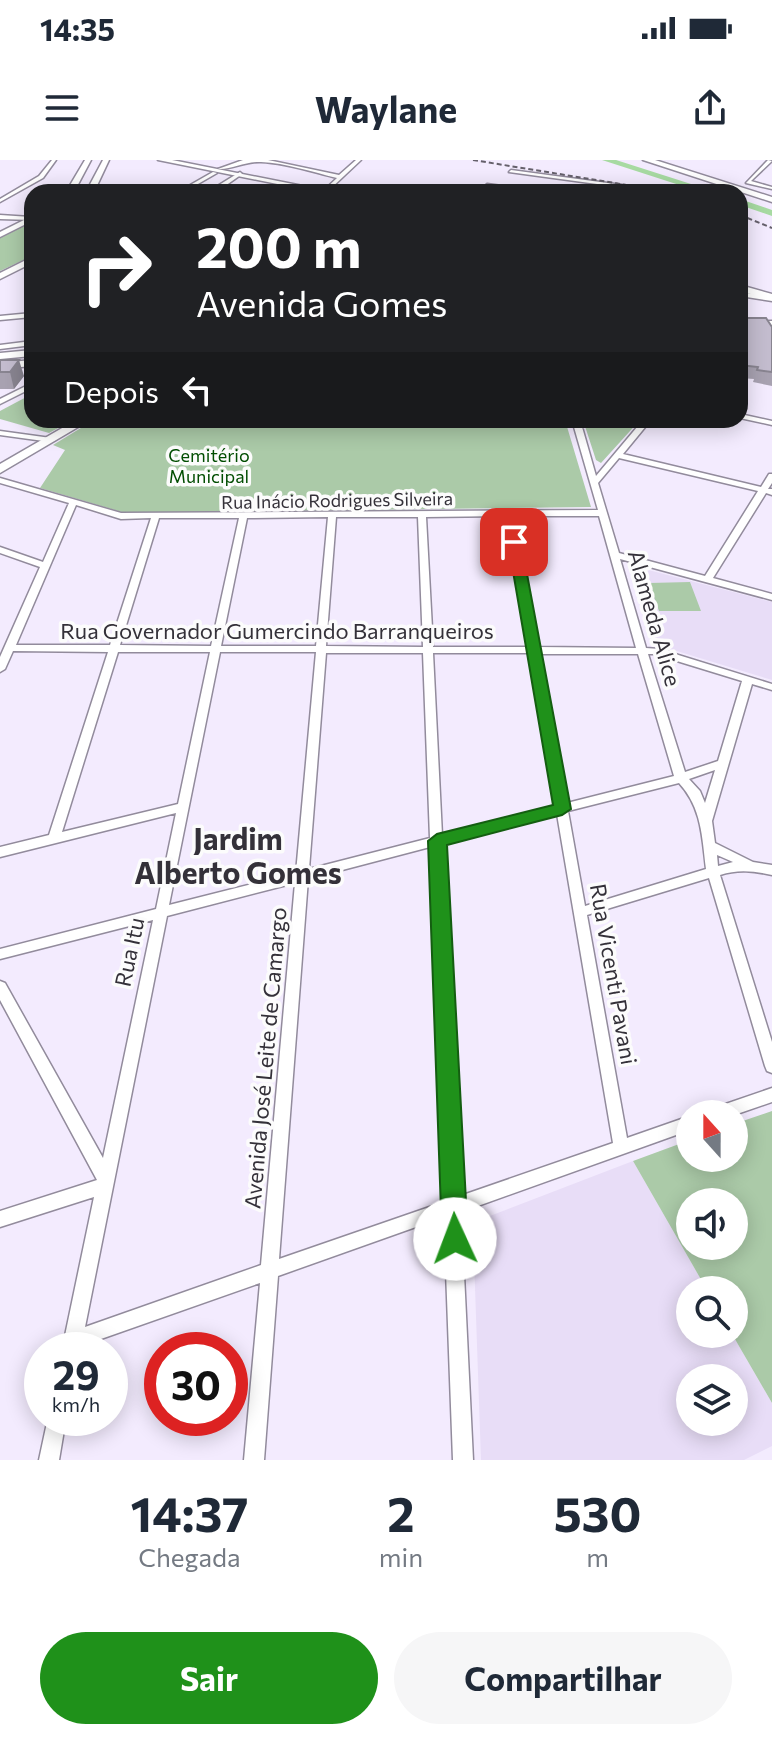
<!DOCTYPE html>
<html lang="pt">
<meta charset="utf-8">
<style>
body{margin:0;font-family:Commissioner,sans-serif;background:#f6f6f7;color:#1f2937;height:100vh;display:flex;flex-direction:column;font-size:30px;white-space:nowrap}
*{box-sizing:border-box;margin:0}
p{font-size:26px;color:#747a83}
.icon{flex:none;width:44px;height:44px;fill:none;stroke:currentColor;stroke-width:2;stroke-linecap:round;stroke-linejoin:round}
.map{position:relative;height:1300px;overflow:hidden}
.sheet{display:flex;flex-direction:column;background:#fff;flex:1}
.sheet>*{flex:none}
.guide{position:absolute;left:24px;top:24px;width:724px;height:244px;border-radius:24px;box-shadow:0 4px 20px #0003;background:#202124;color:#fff;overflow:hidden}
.needle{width:52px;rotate:339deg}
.tools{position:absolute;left:676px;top:940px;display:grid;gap:16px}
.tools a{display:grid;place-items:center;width:72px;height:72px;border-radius:50%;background:#fff;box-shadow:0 4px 20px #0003;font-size:40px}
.speed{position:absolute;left:24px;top:1172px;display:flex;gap:16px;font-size:40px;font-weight:700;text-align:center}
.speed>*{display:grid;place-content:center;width:104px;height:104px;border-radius:50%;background:#fff;box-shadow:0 4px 20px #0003;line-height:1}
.speed small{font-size:20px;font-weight:400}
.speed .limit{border:12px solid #d22;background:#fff;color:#111}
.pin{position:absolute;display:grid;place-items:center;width:68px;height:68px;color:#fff;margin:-34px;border-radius:16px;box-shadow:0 4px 12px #0006}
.me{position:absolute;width:88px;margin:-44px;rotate:358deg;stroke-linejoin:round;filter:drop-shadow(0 0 6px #0008)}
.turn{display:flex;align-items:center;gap:28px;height:168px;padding:0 40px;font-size:36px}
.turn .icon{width:104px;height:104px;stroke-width:2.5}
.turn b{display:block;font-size:56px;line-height:68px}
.then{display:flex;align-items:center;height:76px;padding:0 40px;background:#0003;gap:16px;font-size:30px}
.eta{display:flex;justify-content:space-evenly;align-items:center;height:136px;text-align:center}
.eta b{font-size:48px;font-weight:700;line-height:56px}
.cta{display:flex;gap:16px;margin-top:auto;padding:16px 40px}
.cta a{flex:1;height:92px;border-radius:48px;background:#1f911a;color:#fff;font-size:32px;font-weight:700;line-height:92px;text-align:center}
.cta a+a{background:#f6f6f7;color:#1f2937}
.status{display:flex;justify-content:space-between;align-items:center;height:56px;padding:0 40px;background:#fff;direction:ltr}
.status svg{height:22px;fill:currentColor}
header{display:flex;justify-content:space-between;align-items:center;height:104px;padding:0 40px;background:#fff;font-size:36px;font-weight:700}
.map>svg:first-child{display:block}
</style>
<div class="status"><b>14:35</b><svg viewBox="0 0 49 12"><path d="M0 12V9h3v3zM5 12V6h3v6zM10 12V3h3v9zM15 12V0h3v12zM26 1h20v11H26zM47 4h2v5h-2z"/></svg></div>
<header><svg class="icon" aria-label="menu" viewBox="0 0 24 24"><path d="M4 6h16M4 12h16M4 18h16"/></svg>Waylane<svg class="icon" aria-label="share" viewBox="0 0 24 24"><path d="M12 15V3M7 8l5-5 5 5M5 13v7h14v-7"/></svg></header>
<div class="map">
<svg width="772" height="1300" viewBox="0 0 772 1300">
<rect width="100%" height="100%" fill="#f3ebfe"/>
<path fill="#e8ddf7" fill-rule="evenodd" d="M633 406 772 442V520L657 485 649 478 630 409Z
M633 1001 707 1130H690V1174H732L772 1243V1286L744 1300H481L473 1070 477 1061ZM690 1218H734V1262H690Z"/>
<path fill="#abcaa8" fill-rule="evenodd" d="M32 62V96L0 111V78Z
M32 234V260H73L49 273 0 259V251Z
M94 260H565L591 347 125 353 40 328 65 290 53 285Z
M583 260H640L601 303 596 300Z
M690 422 701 451H659L649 423Z
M772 951V1243L732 1174 734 1130H707L633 1001 690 980V998H734V964ZM734 1042V1086H690V1042Z"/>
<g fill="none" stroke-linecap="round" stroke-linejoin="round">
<path fill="#a7daa2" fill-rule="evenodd" d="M602 0H616L716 32H701Z
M740 39 772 50V56L740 45Z"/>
<g stroke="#928b9c" stroke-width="3">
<path id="street" d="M52 0H56L43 18 0 42V39L39 16Z
M243 0H268L339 15 356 0H361L327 32 323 31 337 18C312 12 286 3 261 2 246 1 231 10 218 9Z
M768 0 772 1 751 21 772 27V29L746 23Z
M511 10 637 27 639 28 637 32H632L634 29 509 12Z
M213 12 217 13 191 28 201 32H194L185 28Z
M240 12 242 14 225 26 244 32H237L219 27V25Z
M487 24 540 31 542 32 485 26Z
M140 31H164L166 32H138Z
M0 55 31 57 32 60 0 59Z
M740 132 772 137V141L740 136Z
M32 153V157L0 160V156Z
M32 181V185L0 189V185Z
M32 223V228L0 244V239Z
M740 254 772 261V265L740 258Z
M572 260H580V262L607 260 582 267 596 316 643 260H651L623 294 761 327 769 314H772V323L768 329H772V335L766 333 713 418 772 434V440L620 399 646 488 659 489 772 524V530L752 524 712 661 715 683 753 702 772 705V715C754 711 738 709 720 715L772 882V913L767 911 765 906 709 718 587 755 627 978 690 956V970L461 1052 473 1300H453L444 1057 278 1116 264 1300H244L260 1123 81 1186 80 1190H62L94 1037 0 1067V1051L97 1020 0 840V821L5 823 103 998 153 760 0 799V789L156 749 176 653 0 697V687L49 675 108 492 13 491 5 509 0 512V497L40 407 0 393V387L43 402 69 343 0 323V318L121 353 598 350ZM619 298 758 331 705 416 619 393 598 323ZM76 345 121 359 151 358 110 485H16ZM506 356 528 487H433L426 357ZM515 356H599L636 488 538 487ZM328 357 316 486H221L247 358ZM336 357H418L423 487 326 486ZM159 358H239L211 486 120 485ZM118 492H210L178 644 62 672ZM220 492H316L296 713 169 745ZM326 493H423L430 678 309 709ZM433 493H529L555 646 442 675ZM540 494H638L674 616 567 643ZM648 494H654L742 521 718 601 685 612ZM715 610 705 643 700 631 689 619ZM679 623C702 648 702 677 706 709L585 746 568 651ZM557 654 613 983 460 1036 442 684ZM430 687 444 1042 279 1099 308 719ZM717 695 733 702 718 706ZM295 723 261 1105 85 1167 167 756Z
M0 271 51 278 55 280 51 282 0 275Z
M772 928V942L734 955 708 954 711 949Z
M48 1258H66L59 1300H39Z"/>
</g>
<g stroke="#928b9c" stroke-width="3">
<path id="secondary" d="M85 0H91L74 32H66Z
M103 0H109L94 32H86Z
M158 0H172L333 32H317Z
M32 56V61L0 77V72Z
M32 97V103L0 119V113Z
M740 125 772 134V140L740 131Z
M32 190V196L0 199V193Z
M76 260H90L0 313V304Z"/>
</g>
<g stroke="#928b9c" stroke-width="3">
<path id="primary" d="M643 0H655L772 37V42Z
M772 161V167L740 168V162Z
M32 200V206L0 209V203Z"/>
</g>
<use href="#street" fill="#fff" fill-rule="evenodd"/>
<use href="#secondary" fill="#fff" fill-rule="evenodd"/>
<use href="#primary" fill="#fff" fill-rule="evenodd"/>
<path stroke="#65606b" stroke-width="2" stroke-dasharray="5 3" stroke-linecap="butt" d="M473 0 670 32
M740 55 772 68"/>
</g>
<path fill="#a8a2b1" d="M740 158 772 167V226L753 222 754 219 740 218Z
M0 200 24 216 14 229H0Z"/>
<path fill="#888490" d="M19 200 24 216 14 229 10 212Z"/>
<path fill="#c3bcce" stroke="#888490" stroke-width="2" d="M740 158H766L772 167V212L757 210 758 207 740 205Z
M0 200H19L10 212H0Z"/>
<path fill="#1f911a" stroke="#145e11" stroke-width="2" d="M510 379 521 382 571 649 562 655 447 685 468 1079 464 1088 455 1092 446 1088 442 1079 428 681 437 674 553 645 508 382Z"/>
<g text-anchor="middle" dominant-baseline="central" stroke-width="7" stroke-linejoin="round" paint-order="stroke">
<g font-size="18" fill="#014d01" stroke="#fcfcfc">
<text x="209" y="295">Cemitério<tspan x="209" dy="21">Municipal</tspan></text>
</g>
<g font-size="18" fill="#343139" stroke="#fcfcfc">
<text transform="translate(337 340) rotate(-1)">Rua Inácio Rodrigues Silveira</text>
</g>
<g font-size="22" fill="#343139" stroke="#fcfcfc">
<text transform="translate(655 458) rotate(74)">Alameda Alice</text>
<text x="277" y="470">Rua Governador Gumercindo Barranqueiros</text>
<text transform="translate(129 792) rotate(-78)">Rua Itu</text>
<text transform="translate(614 814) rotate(80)">Rua Vicenti Pavani</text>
<text transform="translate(265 898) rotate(-85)">Avenida José Leite de Camargo</text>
</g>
<g font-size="30" font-weight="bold" fill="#343139" stroke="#fcfcfc">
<text x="238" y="677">Jardim<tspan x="238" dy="34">Alberto Gomes</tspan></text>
</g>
</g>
</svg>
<div class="tools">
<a><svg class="needle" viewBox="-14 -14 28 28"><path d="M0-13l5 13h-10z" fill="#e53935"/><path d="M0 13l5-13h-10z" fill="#747a83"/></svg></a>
<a><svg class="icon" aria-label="sound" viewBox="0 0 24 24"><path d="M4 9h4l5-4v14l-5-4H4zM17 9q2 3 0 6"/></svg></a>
<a><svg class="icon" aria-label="search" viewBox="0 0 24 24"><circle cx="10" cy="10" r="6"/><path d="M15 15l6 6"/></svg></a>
<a><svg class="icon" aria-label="layers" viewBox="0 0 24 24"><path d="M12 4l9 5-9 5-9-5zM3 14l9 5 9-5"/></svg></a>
</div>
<div class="speed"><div>29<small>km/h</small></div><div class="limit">30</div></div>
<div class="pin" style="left:514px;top:382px;background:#d93025"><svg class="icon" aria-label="arrive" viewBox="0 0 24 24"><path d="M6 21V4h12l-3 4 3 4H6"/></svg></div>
<svg class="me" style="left:455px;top:1079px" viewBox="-20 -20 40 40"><circle r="19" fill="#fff"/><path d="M0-13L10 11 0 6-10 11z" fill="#1f911a"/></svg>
<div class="guide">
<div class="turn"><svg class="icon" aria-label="right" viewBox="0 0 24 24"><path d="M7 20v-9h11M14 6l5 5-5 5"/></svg><div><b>200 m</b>Avenida Gomes</div></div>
<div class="then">Depois<svg class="icon" aria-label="left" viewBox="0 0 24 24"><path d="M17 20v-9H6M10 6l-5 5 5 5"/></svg></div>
</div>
</div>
<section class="sheet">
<div class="eta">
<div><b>14:37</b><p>Chegada</p></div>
<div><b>2</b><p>min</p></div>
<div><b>530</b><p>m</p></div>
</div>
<div class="cta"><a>Sair</a><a>Compartilhar</a></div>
</section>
